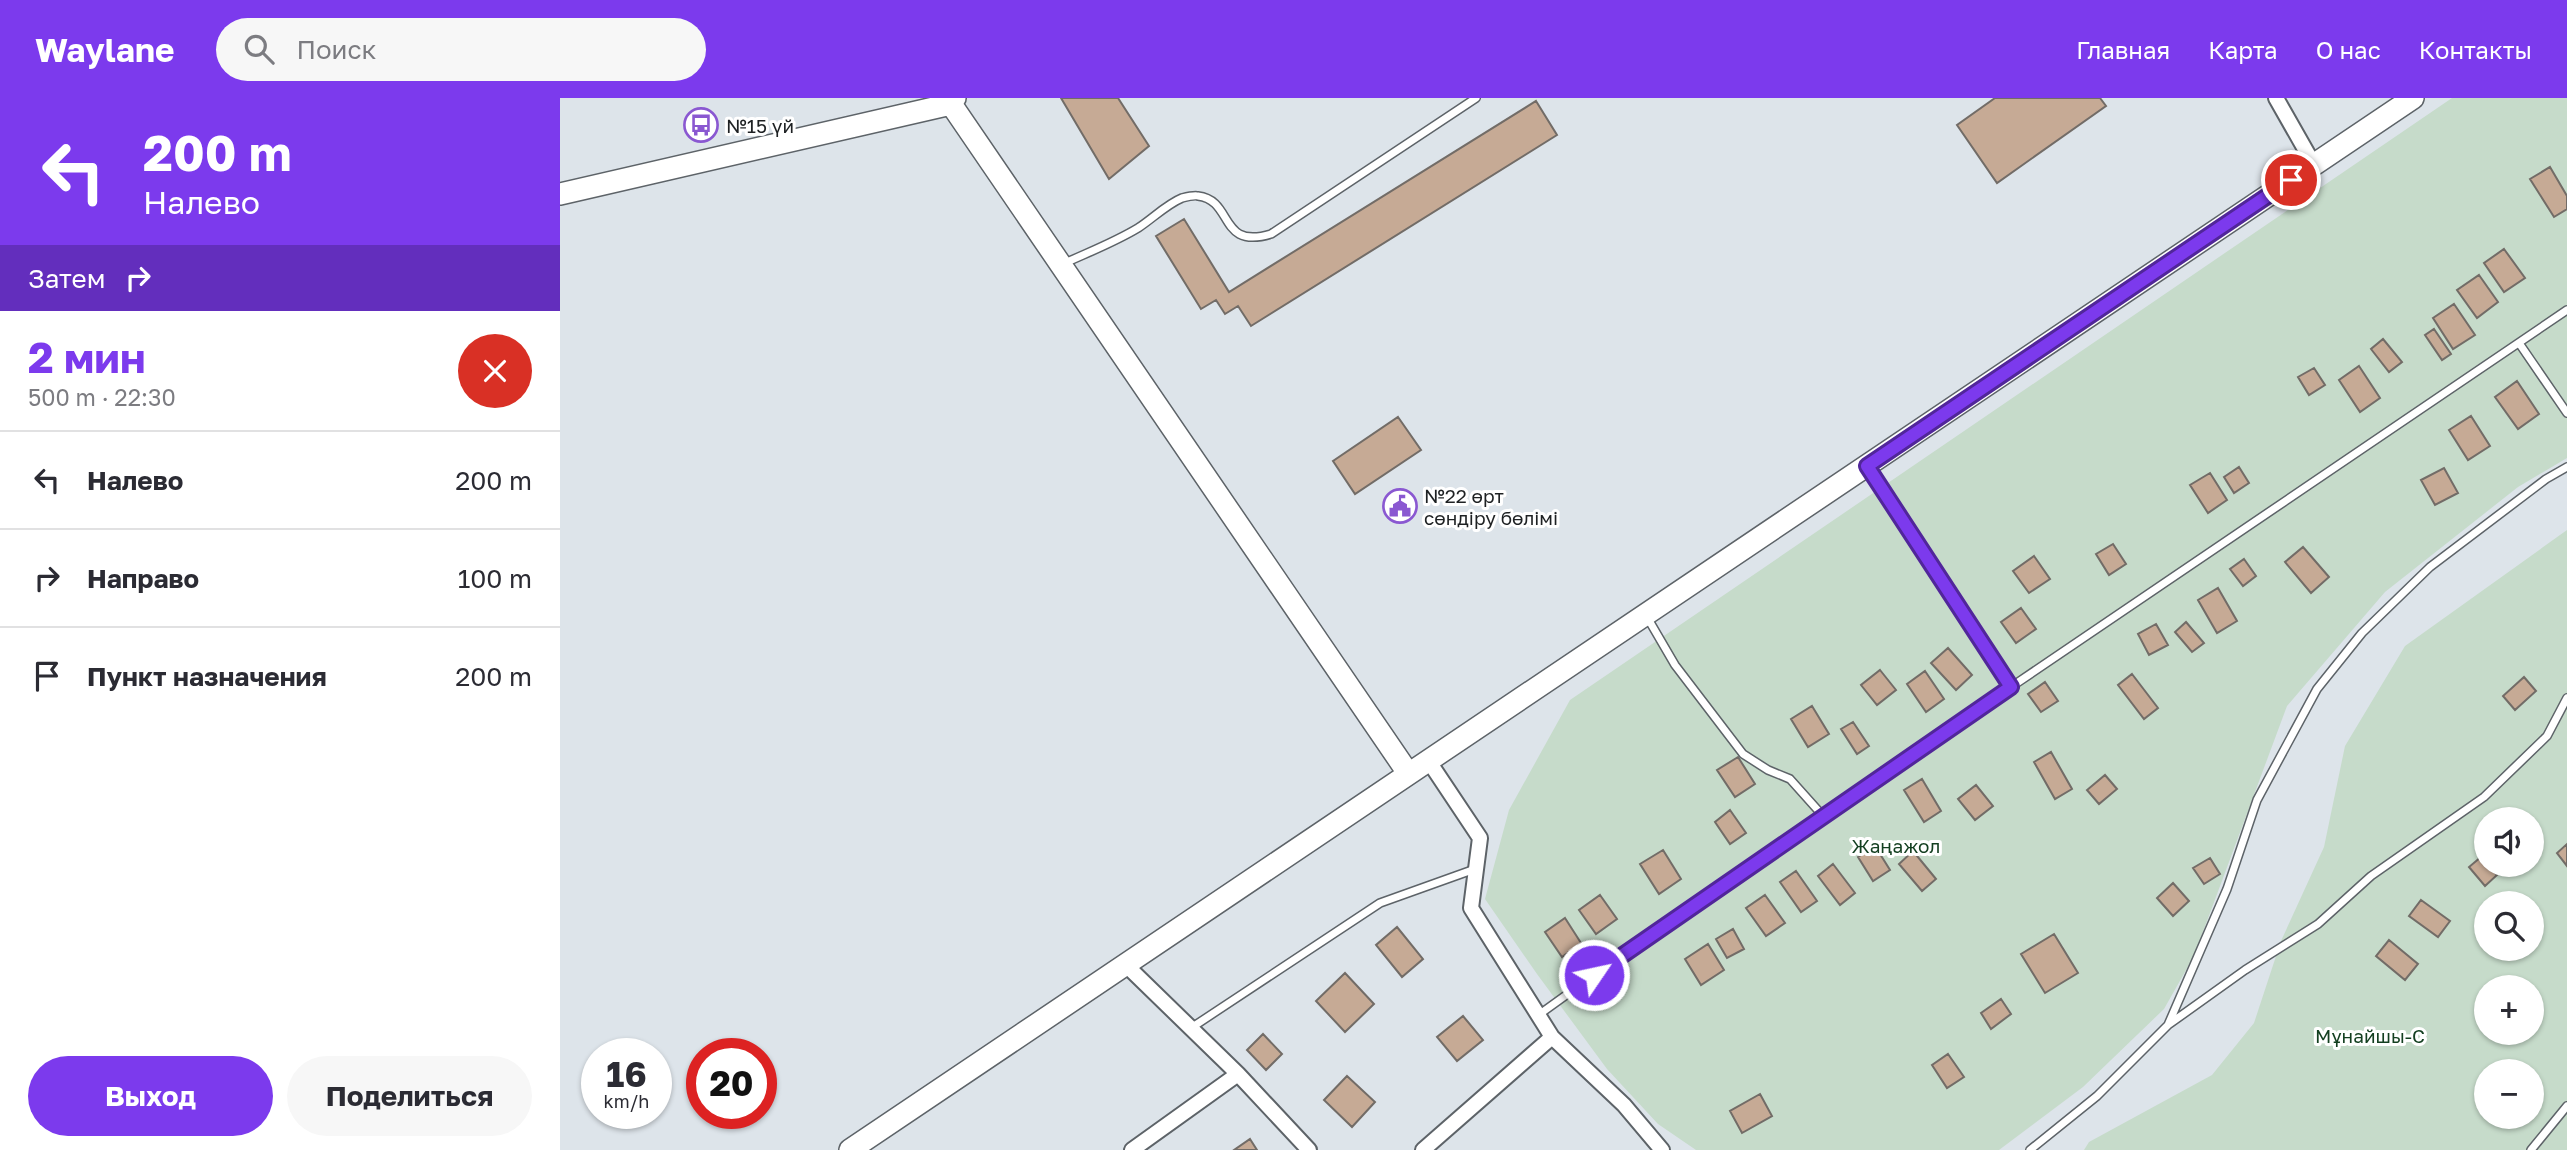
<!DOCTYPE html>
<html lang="ru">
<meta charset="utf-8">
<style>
body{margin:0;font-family:"Golos Text",sans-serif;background:#f7f7f7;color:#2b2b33;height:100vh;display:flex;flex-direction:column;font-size:26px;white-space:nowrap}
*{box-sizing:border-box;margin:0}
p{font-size:23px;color:#7c7c81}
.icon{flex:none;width:38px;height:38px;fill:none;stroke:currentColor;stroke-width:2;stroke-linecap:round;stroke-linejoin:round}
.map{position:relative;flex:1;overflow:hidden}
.panel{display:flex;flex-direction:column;background:#fff;width:560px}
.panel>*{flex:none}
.top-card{background:#7c3aed;color:#fff;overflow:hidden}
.controls{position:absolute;left:1914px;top:709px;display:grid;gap:14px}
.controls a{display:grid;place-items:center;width:70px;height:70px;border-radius:50%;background:#fff;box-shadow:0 2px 5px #0004;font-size:35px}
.speed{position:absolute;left:21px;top:940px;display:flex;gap:14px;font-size:35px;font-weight:700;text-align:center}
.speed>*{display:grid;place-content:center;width:91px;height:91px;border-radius:50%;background:#fff;box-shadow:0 2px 5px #0004;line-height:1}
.speed small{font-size:18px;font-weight:400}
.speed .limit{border:10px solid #d22;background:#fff;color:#111}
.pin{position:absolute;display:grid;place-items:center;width:60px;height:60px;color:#fff;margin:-30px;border:4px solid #fff;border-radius:50%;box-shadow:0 2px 7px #0007}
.me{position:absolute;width:77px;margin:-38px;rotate:56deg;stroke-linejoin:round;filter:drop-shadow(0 0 5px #0008)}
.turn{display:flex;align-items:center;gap:24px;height:147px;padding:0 28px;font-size:32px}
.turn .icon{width:91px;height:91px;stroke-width:2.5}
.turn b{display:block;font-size:49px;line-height:60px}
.then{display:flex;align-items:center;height:66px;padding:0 28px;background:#0003;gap:14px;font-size:26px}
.round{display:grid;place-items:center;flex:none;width:74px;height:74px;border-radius:37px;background:#f7f7f7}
.summary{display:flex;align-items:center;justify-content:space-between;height:119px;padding:0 28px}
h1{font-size:42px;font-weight:700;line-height:52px;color:#7c3aed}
.action{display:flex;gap:14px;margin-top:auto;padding:14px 28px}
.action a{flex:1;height:80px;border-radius:42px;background:#7c3aed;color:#fff;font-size:28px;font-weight:700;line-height:80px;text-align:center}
.action a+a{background:#f7f7f7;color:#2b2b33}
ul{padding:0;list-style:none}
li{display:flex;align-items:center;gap:21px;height:98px;padding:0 28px;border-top:2px solid #e1e1e2}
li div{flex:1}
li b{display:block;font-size:26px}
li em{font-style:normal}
header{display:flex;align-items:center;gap:42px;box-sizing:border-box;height:98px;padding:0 35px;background:#7c3aed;color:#fff}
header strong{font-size:33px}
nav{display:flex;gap:38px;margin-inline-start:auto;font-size:24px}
.search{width:490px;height:63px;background:#f7f7f7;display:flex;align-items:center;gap:18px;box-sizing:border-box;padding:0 24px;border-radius:38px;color:#7c7c81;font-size:26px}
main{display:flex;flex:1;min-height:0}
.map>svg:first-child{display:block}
</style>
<header>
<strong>Waylane</strong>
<div class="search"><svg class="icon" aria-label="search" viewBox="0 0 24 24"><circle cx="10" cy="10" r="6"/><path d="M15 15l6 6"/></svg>Поиск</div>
<nav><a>Главная</a><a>Карта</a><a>О нас</a><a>Контакты</a></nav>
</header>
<main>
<section class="panel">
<div class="top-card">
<div class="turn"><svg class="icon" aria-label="left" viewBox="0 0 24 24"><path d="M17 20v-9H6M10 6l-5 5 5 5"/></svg><div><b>200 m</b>Налево</div></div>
<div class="then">Затем<svg class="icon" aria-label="right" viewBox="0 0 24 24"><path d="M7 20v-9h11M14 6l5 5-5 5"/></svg></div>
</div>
<div class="summary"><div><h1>2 мин</h1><p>500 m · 22:30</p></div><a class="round" style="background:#d93025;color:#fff"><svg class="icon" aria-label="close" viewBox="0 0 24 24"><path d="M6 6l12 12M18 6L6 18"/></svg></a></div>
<ul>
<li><svg class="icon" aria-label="left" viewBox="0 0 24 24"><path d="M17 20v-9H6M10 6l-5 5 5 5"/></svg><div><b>Налево</b></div><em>200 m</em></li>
<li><svg class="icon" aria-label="right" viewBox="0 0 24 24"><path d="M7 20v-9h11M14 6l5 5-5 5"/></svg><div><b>Направо</b></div><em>100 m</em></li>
<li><svg class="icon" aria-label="arrive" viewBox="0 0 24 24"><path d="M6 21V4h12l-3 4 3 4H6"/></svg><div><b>Пункт назначения</b></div><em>200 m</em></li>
</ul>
<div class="action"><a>Выход</a><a>Поделиться</a></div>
</section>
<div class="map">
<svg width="2007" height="1052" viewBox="0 0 2007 1052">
<rect width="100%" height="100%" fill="#dde4ea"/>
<path fill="#c6dbca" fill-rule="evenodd" d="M1892 0H2007V360L1958 389 1825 494 1727 608 1634 858 1604 911 1523 989 1439 1052H1136L1098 1026 1047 971 977 876 925 801 949 712 1010 602Z
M2007 432V1052H1524L1529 1044 1652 977 1694 925 1721 843 1764 749 1785 648 1845 548ZM1927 721H1972V766H1927ZM1927 805H1972V850H1927ZM1927 889H1972V934H1927ZM1927 973H1972V1018H1927Z"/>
<path fill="#c6aa95" stroke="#726c67" stroke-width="2" d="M501 0H558L589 48 549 81Z
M1435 0H1540L1546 8 1437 85 1397 27Z
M976 3 997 37 691 228 678 208 665 216 656 202 641 211 596 138 624 121 669 194Z
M1990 69 2007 98V111L1994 119 1970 81Z
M1944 151 1965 180 1944 194 1924 165Z
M1919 177 1938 204 1917 220 1897 192Z
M1894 206 1915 237 1893 251 1873 220Z
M1874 231 1891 256 1882 262 1865 237Z
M1823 241 1842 264 1829 274 1811 251Z
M1799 268 1820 300 1800 314 1779 282Z
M1754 270 1765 287 1749 297 1738 279Z
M1957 283 1979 316 1958 331 1935 299Z
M1911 318 1930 348 1908 362 1889 332Z
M838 319 861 352 795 396 773 363Z
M1679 369 1689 385 1674 395 1664 379Z
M1884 370 1898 395 1875 407 1861 382Z
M1650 375 1667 402 1648 415 1630 387Z
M1553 446 1566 466 1549 477 1536 456Z
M1743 449 1769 479 1751 495 1725 464Z
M1474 458 1490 481 1469 495 1453 473Z
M1684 461 1696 478 1683 488 1670 471Z
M1658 490 1677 523 1657 535 1638 502Z
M1461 510 1476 531 1456 545 1441 524Z
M1626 524 1644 545 1632 554 1615 534Z
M1596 526 1608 547 1589 557 1578 536Z
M1388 550 1412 577 1396 592 1371 565Z
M1320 572 1336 592 1317 607 1301 587Z
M1365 573 1384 601 1366 614 1347 586Z
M1572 576 1598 610 1584 621 1558 587Z
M1964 579 1976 593 1955 612 1943 598Z
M1485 584 1498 603 1481 614 1468 596Z
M1252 608 1269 636 1248 649 1231 621Z
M1293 624 1309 648 1297 656 1281 631Z
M1491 654 1512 691 1495 701 1474 664Z
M1178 659 1195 686 1175 699 1157 672Z
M1545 677 1557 691 1539 706 1527 692Z
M1362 681 1381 713 1364 724 1344 692Z
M1416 687 1433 708 1415 722 1398 701Z
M1170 712 1186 735 1170 746 1155 724Z
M2007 746V768L1997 755Z
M1315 748 1330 772 1313 783 1298 759Z
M1103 752 1121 781 1099 796 1080 766Z
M1353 753 1376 781 1362 793 1339 766Z
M1921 759 1937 777 1925 788 1909 769Z
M1650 760 1660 776 1644 786 1633 770Z
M1273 766 1295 795 1280 807 1258 778Z
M1236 773 1257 803 1241 814 1220 784Z
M1613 785 1629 803 1613 818 1597 800Z
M1040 797 1057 821 1036 836 1019 812Z
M1205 797 1225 825 1206 838 1186 810Z
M1861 802 1890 823 1878 839 1849 818Z
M1005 820 1021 845 1002 859 985 834Z
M837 829 863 861 842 879 816 847Z
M1173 831 1184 851 1167 860 1156 841Z
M1494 836 1518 875 1485 895 1461 856Z
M1829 842 1858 866 1845 882 1816 858Z
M1148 846 1164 872 1141 887 1125 861Z
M785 875 814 906 785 934 756 903Z
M1441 901 1451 916 1431 931 1421 915Z
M903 918 923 942 897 963 877 939Z
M703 936 722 956 706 972 687 952Z
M1388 956 1404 979 1387 990 1372 967Z
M787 978 815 1004 792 1029 764 1002Z
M1200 996 1212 1018 1182 1035 1170 1013Z
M690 1041 697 1052H674Z"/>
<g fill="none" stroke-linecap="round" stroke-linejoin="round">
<g stroke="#5d6368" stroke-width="10">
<path id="lane" d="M505 165C529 154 555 144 578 130 592 121 607 106 622 100 626 99 635 97 638 98 674 102 658 152 711 136L916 0
M1959 245 2007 315
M1308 370 1451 589
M1087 519 1115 567 1183 656 1208 672 1230 681 1264 719
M977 918 1034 877 1451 589 2007 212
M1608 927 1685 872 1758 826 1811 778 1924 699 1987 638 2007 600
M631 930 820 805 915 771
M1470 1052 1537 998 1608 927 1667 791 1697 702 1757 591 1802 535 1870 469 1986 381 2007 369
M1971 1052 2007 1008"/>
</g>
<g stroke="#5d6368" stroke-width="18">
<path id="street" d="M1716 0 1754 67
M868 662 920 740 911 810 992 939 1064 1007 1102 1052
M567 868 678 976 749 1052
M572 1052 678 976
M863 1052 992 939"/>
</g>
<g stroke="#5d6368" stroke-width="24">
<path id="secondary" d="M391 6 848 675
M0 96 391 6 395 0
M290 1052 1853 0"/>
</g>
<use href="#lane" stroke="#fff" stroke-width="7"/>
<use href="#street" stroke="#fff" stroke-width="14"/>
<use href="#secondary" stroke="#fff" stroke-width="21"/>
</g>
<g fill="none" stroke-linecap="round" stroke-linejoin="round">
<g stroke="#51269a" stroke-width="18">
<path id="route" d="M1034 877 1451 589 1307 368 1731 82"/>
</g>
<use href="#route" stroke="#7c3aed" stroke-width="12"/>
</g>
<defs>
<g id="bus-ring" transform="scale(1.75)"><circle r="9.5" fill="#fff" stroke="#8a58d1" stroke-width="1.5"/><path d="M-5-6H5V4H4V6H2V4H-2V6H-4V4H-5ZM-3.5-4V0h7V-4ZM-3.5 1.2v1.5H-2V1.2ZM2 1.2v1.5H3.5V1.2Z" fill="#8a58d1"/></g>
<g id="civic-ring" transform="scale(1.75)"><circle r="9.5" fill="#fff" stroke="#8a58d1" stroke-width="1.5"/><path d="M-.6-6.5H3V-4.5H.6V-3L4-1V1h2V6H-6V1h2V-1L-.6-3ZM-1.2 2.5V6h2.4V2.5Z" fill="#8a58d1"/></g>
</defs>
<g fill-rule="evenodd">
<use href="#bus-ring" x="141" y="27"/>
<use href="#civic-ring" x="840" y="408"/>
</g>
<g text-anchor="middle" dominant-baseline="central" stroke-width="6" stroke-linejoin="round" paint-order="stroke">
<g font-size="19" fill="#1e2123" stroke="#fff" text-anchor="start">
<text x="166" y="27">№15 үй</text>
<text x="864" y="397">№22 өрт<tspan x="864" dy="22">сөндіру бөлімі</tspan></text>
</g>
<g font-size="19" fill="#133f20" stroke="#fff">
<text x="1336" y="747">Жаңажол</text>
<text x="1810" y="937">Мұнайшы-С</text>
</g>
</g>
</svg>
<div class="controls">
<a><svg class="icon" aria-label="sound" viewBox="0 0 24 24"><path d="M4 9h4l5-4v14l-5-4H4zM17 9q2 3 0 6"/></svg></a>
<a><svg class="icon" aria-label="search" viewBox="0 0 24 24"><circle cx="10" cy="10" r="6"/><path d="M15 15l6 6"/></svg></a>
<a>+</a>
<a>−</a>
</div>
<div class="speed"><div>16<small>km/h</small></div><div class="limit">20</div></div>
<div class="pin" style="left:1731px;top:82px;background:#d93025"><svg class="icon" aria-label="arrive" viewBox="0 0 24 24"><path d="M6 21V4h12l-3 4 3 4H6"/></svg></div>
<svg class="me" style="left:1034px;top:877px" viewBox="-20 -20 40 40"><circle r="17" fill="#7c3aed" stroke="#fff" stroke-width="3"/><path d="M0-11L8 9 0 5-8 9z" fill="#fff"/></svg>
</div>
</main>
